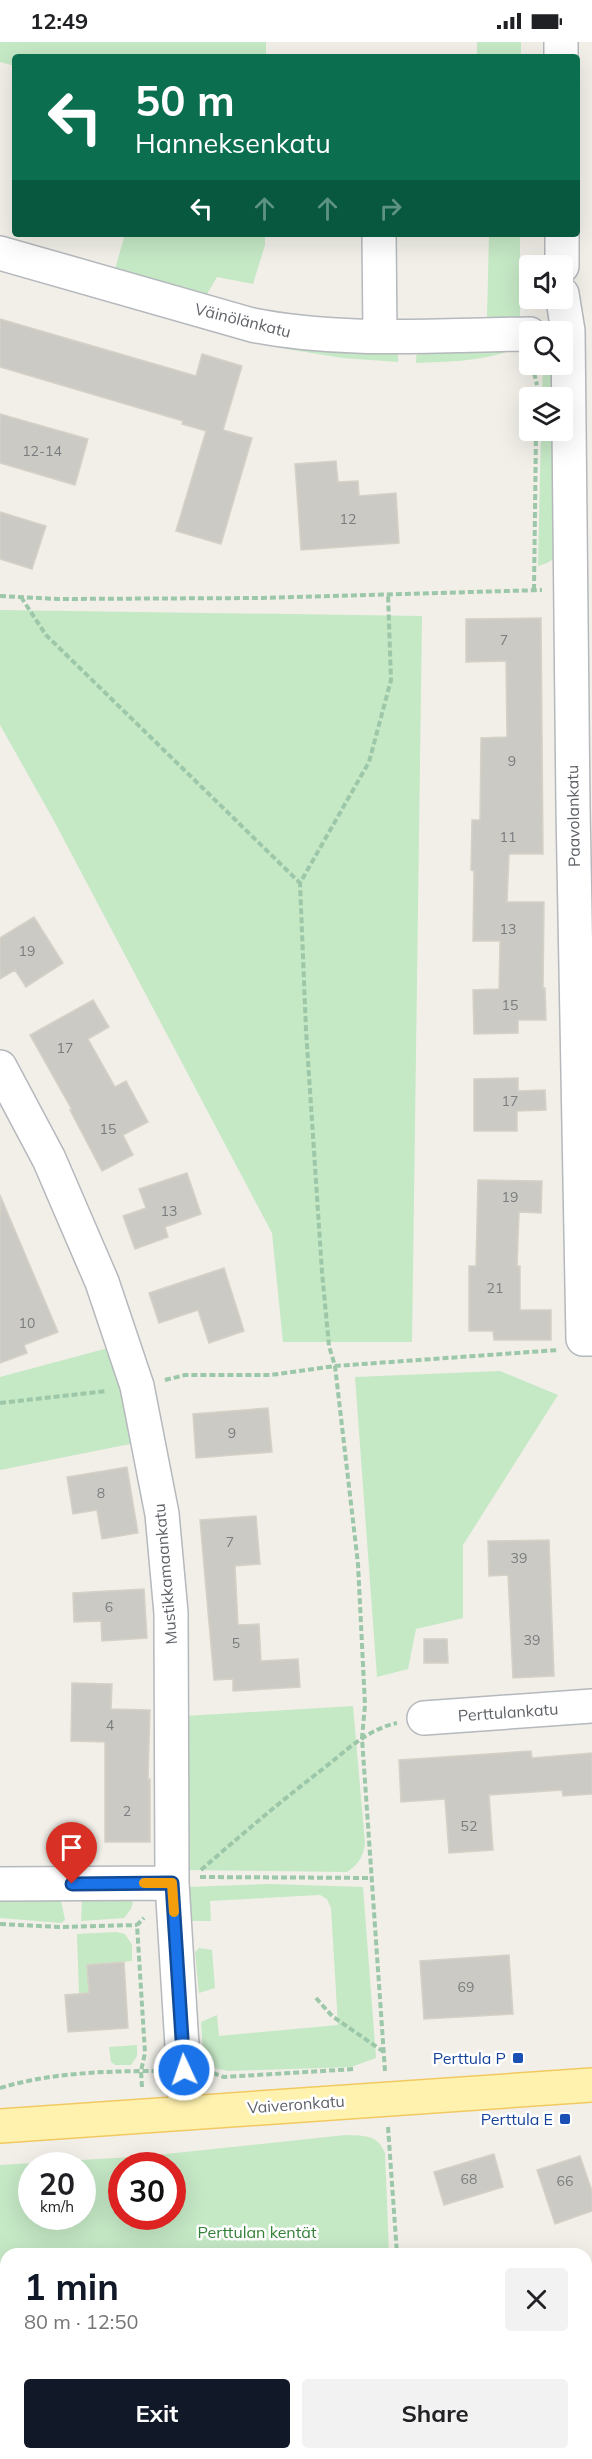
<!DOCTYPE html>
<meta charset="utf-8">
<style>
body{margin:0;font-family:Mulish,sans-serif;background:#f2f2f2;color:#202124;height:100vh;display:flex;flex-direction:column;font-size:22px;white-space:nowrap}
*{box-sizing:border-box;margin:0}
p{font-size:20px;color:#757577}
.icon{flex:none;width:33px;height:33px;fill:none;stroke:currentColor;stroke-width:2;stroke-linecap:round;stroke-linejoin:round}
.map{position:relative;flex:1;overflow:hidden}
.panel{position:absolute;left:0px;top:2206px;width:592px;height:212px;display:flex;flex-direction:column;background:#fff;border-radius:18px 18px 0 0;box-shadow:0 6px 24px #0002}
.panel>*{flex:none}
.guide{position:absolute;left:12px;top:12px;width:568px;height:183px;border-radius:6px;box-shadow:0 6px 24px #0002;background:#0b6e4f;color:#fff;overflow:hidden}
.controls{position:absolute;left:519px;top:213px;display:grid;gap:12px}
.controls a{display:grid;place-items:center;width:54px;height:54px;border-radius:6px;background:#fff;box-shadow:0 6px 24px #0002;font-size:30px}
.speed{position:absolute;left:18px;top:2110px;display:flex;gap:12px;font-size:30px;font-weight:700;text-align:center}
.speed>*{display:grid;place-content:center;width:78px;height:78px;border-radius:50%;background:#fff;box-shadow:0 6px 24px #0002;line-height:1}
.speed small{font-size:15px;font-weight:400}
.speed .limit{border:9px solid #d22;background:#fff;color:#111}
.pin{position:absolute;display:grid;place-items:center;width:51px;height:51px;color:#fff;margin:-62px -26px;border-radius:50% 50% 50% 0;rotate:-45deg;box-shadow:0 0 6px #0007}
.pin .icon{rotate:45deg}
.me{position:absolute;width:66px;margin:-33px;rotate:357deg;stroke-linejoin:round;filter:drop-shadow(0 0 4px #0008)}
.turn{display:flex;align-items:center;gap:21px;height:126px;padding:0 24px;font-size:27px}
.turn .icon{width:78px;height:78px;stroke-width:2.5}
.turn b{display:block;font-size:42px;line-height:51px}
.lanes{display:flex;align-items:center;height:57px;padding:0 24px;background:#0003;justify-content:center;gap:30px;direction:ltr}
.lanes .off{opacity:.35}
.round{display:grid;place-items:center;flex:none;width:63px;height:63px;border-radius:6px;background:#f2f2f2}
.head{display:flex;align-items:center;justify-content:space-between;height:102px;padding:0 24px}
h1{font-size:36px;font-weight:700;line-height:45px;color:#111827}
.primary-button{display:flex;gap:12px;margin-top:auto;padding:12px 24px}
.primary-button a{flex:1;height:69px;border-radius:6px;background:#111827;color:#fff;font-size:24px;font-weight:700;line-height:69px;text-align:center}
.primary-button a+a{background:#f2f2f2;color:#202124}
.status{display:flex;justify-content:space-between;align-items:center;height:42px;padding:0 30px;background:#fff;direction:ltr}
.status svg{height:16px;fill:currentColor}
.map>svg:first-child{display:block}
</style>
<div class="status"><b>12:49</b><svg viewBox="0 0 49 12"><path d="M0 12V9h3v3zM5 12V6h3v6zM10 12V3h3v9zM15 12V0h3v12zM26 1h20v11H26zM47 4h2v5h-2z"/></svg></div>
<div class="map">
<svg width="592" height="2417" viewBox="0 0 592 2417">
<rect width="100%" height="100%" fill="#f1efe8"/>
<path fill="#c5e8c5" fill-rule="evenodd" d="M0 0H266V15H15V24L0 20Z
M477 0H521V15H477Z
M125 192H265V203L253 242 217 235 203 259 114 231Z
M489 192H520V277L487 276Z
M287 303 398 304V320L343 316 286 307Z
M417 303 520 304C488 320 450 319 416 321Z
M543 323H553L558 355 542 356Z
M541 389H559L560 513 547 521 538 524Z
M0 568 422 574 412 1300H283L272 1191 53 777 0 683Z
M112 1305 135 1401 0 1428V1335Z
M500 1329 558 1353 463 1503V1576L416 1587 408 1627 377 1635 355 1335Z
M353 1664 365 1801C363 1815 359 1822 347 1830L186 1828 185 1674Z
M269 1842 363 1845 376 2016 351 2025 228 2029 204 2024 201 1980 217 1973 219 1994 338 1983 331 1866 327 1857 320 1853 210 1859 211 1879H190L187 1845Z
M0 1857 61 1859 65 1878 61 1881 0 1876Z
M125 1857 133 1860 131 1867 124 1876 81 1879 82 1859Z
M116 1890 125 1892 132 1903V1919L87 1923 89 1952H79L77 1892Z
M199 1906 212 1908 215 1946 199 1951 195 1910Z
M137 2003V2014L131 2023H115L111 2020 109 2005Z
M346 2093C364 2094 377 2092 385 2111L389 2212H6V2412H389L386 2417H0V2123L147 2114ZM32 2124H82V2175H32ZM122 2124H172V2175H122Z"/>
<path fill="#cccac5" stroke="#d6d1c6" stroke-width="1.5" d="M0 277 196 334 202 312 242 324 223 388 252 396 221 502 176 489 206 389 182 382 183 379 0 325Z
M0 372 88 397 75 443 0 421Z
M336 419 338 440 358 439 359 454 396 451 399 501 301 508 295 422Z
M0 470 46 484 32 527 0 517Z
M541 576 543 812H509L507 860H544L543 946H545L546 978H518V991L474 992 473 948 499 947 500 899H473L474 829 471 828 472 778H480L481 696 507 695 506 619 466 620V577Z
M34 875 63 921 26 945 15 928 0 937V896Z
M93 958 109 985 88 997 115 1045 126 1039 148 1080 123 1093 133 1113 102 1129 70 1068H72L30 993Z
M518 1036V1049L545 1048 546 1068 517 1069V1089H474V1037Z
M187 1131 201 1172 165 1185 168 1195 135 1207 123 1174 146 1166 139 1147Z
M478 1138 542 1139 541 1171 519 1170 517 1224H520V1268H551V1298H494L493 1289H469V1224H476Z
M0 1153 58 1290 24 1303 27 1311 0 1321Z
M224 1226 244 1289 209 1301 198 1268 159 1281 149 1251Z
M268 1366 272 1410 196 1416 193 1372Z
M127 1425 138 1491 102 1497 97 1468 73 1472 67 1435Z
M256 1474 260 1522 235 1524 238 1583 259 1582 261 1619 298 1617 300 1645 233 1649V1637L214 1638 200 1478Z
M549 1498 554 1634 513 1636 508 1533 489 1534 488 1499Z
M144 1547 147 1596 102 1599 101 1579 74 1580 73 1551Z
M424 1597H447L448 1621H424Z
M72 1641 112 1642 111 1667 150 1668 148 1737H150V1800H105V1700L71 1699Z
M531 1709 532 1716 592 1711V1752L563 1754 562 1748 489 1753 493 1808 449 1811 445 1757 401 1760 399 1718Z
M509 1913 513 1972 424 1977 420 1919Z
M124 1920 128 1986 68 1990 65 1953 89 1951 87 1923Z
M494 2112 503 2145 444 2163 434 2130Z
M580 2114 592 2149V2169L555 2182 537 2128Z"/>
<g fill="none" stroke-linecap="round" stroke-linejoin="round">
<g stroke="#b5b8bc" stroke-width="36">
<path id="minor" d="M561 0V15
M379 192 380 293
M562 192V224
M0 211 252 283C343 301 438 293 530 292
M562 252 568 289 573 766 583 1297H592
M0 1025 49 1117 102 1240 137 1344 162 1472 171 1571 172 1841 186 2069
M424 1676 592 1664
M0 1842 172 1841
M584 2417 592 2416"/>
</g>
<g stroke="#f2c960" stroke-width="36">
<path id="major" d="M0 2084 592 2043"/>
</g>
<path stroke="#9cc7a9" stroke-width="4" stroke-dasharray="6 3" stroke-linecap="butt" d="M532 322 537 343
M534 548 536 388
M0 554 58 557 262 556 542 548
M21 555 46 593 300 841
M165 1338 185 1333H271L335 1324 558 1308
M0 1361 107 1349
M201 1828C241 1793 281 1759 324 1726 347 1708 368 1687 397 1681
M200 1835 373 1836
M0 1882 59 1885 137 1883
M316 1956 332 1974 384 2010
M385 2029 362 1696 365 1663 358 1522 335 1324 329 1304 322 1230 306 988 300 841 369 720 391 638 388 552
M213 2031 224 2035 355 2027
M142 2045 141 2029 145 2011 137 1883 144 1876
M0 2046C50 2031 103 2029 155 2029
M388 2085 397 2212"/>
<use href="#minor" stroke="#fff" stroke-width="33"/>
<use href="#major" stroke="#fff2af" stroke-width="33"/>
</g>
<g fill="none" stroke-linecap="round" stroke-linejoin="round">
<g stroke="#114b97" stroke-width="15">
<path id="route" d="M72 1842 172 1841 184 2028"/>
</g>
<use href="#route" stroke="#1a73e8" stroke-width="10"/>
<path stroke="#f59e0b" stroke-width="10" d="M144 1841H172L174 1870"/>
</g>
<g fill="#1a4fb4" stroke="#fff" stroke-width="2">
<rect x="512" y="2010" width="12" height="12" rx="3"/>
<rect x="559" y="2071" width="12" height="12" rx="3"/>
</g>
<g text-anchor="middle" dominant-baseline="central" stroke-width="5" stroke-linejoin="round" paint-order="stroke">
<g font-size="14" fill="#7a7d7f">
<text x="42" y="409">12-14</text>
<text x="348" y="477">12</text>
<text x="504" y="598">7</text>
<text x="512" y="719">9</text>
<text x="508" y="795">11</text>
<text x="508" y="887">13</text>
<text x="27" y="909">19</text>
<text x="510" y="963">15</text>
<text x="65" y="1006">17</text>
<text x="510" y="1059">17</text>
<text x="108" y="1087">15</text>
<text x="510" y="1155">19</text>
<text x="169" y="1169">13</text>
<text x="495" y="1246">21</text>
<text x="27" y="1281">10</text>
<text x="232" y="1391">9</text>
<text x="101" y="1451">8</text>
<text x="230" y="1500">7</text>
<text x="519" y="1516">39</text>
<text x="109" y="1565">6</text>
<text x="532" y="1598">39</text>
<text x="236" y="1601">5</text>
<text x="110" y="1683">4</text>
<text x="127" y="1769">2</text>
<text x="469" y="1784">52</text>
<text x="466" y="1945">69</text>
<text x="469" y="2137">68</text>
<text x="565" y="2139">66</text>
</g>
<g font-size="16" fill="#5f6368" stroke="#fff">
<text transform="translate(243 278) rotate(14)">Väinölänkatu</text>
<text transform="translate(573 774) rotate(-91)">Paavolankatu</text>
<text transform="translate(165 1532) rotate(-95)">Mustikkamaankatu</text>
<text transform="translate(508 1670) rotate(-4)">Perttulankatu</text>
<text transform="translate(296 2062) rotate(-4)">Vaiveronkatu</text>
</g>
<g font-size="16" fill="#164399" stroke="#fff" text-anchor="end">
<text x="506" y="2016">Perttula P</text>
<text x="553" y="2077">Perttula E</text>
</g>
<g font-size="16" fill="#348238" stroke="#fff">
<text x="257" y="2190">Perttulan kentät</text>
</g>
</g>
</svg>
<div class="controls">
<a><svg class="icon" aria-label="sound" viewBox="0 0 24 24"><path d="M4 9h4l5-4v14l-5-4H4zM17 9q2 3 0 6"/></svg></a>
<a><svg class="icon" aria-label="search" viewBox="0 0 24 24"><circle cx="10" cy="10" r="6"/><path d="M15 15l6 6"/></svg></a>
<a><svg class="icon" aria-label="layers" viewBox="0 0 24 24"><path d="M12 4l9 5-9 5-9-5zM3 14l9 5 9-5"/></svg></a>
</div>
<div class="speed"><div>20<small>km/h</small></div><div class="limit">30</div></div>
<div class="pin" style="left:72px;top:1842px;background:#d93025"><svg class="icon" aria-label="arrive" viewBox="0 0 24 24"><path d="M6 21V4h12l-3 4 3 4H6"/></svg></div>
<svg class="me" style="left:184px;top:2028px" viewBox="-20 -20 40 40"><circle r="17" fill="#1a73e8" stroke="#fff" stroke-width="3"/><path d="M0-11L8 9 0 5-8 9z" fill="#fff"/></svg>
<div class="guide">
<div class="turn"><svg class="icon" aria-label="left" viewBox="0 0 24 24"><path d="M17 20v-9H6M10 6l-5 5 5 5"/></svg><div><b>50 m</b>Hanneksenkatu</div></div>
<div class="lanes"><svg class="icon" aria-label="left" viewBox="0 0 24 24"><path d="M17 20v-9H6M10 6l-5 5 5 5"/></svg><svg class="icon off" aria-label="ahead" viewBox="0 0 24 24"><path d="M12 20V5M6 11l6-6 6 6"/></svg><svg class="icon off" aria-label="ahead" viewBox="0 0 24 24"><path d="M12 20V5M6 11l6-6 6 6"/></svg><svg class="icon off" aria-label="right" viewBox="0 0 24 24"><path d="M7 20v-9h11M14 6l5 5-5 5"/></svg></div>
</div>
<section class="panel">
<div class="head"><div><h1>1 min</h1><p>80 m · 12:50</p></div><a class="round"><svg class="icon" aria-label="close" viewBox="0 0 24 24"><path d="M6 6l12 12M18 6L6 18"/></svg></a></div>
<div class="primary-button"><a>Exit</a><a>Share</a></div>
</section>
</div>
